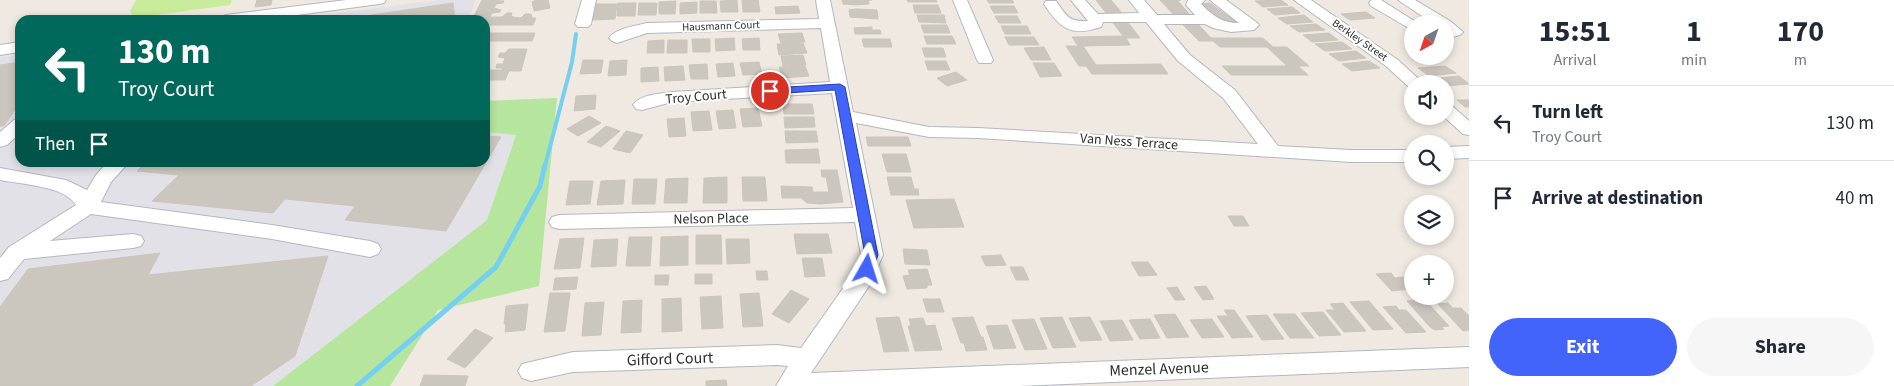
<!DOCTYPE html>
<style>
body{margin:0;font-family:"Source Sans 3",sans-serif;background:#f6f6f7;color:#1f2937;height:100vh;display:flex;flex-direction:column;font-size:19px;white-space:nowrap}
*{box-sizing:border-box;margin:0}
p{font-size:16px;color:#747a83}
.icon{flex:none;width:28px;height:28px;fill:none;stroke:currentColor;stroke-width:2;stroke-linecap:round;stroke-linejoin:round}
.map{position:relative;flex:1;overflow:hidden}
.side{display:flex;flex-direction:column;background:#fff;width:425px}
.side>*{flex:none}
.top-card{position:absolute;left:15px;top:15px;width:475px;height:152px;border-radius:15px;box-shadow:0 2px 8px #0003;background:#00695c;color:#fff;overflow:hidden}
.needle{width:32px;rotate:220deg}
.controls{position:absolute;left:1404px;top:15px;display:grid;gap:10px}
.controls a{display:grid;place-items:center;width:50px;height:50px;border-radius:50%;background:#fff;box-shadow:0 2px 8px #0003;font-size:25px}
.pin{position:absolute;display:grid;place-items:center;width:42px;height:42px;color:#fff;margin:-21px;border:2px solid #fff;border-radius:50%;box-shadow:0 1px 5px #0007}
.me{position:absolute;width:55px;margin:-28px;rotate:6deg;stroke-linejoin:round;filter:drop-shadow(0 0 4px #0008)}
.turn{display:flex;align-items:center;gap:18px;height:105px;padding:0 20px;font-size:22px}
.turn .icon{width:65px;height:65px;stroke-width:2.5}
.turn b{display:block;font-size:35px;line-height:42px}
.then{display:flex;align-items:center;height:48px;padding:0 20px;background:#0003;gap:10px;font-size:19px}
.eta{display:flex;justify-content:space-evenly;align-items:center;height:85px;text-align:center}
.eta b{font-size:30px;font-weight:700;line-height:35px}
.action{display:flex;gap:10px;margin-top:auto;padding:10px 20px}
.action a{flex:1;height:58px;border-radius:30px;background:#4264fb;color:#fff;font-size:20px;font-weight:700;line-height:58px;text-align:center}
.action a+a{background:#f6f6f7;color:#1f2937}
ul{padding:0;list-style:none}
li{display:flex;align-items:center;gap:15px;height:75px;padding:0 20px;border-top:1px solid #e0e1e3}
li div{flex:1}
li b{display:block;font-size:19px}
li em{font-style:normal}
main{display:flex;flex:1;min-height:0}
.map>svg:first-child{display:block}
</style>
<main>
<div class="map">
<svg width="1469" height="386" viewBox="0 0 1469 386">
<rect width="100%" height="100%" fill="#efe9e1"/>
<path fill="#e3e1e8" d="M438 0H476L468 20H284Z
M20 55V162H485V132L516 134 487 220 273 386H0V57Z"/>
<path fill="#b6e59e" d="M557 98 539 286 438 310 390 386H273L487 220 516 135 485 132V101Z"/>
<path fill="#c9ec9a" d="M136 0H232L230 5 134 18 130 11Z"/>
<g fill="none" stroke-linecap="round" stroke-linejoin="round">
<path stroke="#75cff0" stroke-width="4" d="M545 166 572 62 576 34"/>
<path stroke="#75cff0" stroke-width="5" d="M357 386 496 267 540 186 545 165"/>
</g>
<path fill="#cbc7bf" stroke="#cbc5ba" d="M257 0H272L271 5 255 7Z
M482 0 504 1 503 3 496 4 494 8 501 10 500 12 492 13 490 17H502L507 13H512L511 16 513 17 521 18 525 14H531L532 18H536L533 25H485L487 20H472Z
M536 0H548L550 8 534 11 532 2Z
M737 0 738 12H721L720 1Z
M742 0H758L760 12H743Z
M842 0H872H868L869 4 856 5 843 4Z
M907 0H936L937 2H908Z
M987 0H1012L1014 3H989Z
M1096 0H1111L1122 13H1106Z
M1160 0H1181H1177L1191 16H1175Z
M1281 0 1288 5 1263 7 1255 1Z
M676 1 675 14H659V2Z
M700 1H716L717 13H700Z
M697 2V13L680 14V3Z
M453 3 455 20H365V16Z
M618 3H636L635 16H617Z
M639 3H657L656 15H638Z
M1210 3 1239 24 1228 25 1200 4Z
M596 4H617L615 19 593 20Z
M913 5H938L941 13H915Z
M798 6 800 13 776 14 775 7Z
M990 6H1014L1018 13H994Z
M1292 7 1300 13 1275 15 1267 9Z
M856 9 877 10 878 19 850 17 849 10Z
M1366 12 1375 18 1350 20 1341 14Z
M917 15H944L946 23 919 22Z
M1304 15 1313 22 1287 24 1278 18Z
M995 16H1017L1021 23H999Z
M1111 20H1126L1140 38H1126L1130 45 1083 46 1096 65 1161 64 1168 74H1092L1086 66H1079L1066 46H1078L1072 37 1123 36Z
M1196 22 1211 38H1263L1273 47H1287L1309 66H1298L1308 75H1231L1222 66H1287L1267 47H1220L1213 41H1199L1181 23Z
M1316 24 1325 30 1299 32 1290 26Z
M921 25H947L950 33H924Z
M1001 26H1027L1031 34H1005Z
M872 27V30H880L881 34H855L854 28Z
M485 33H535L532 41H488L485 45Z
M802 33 805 42 781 43 778 34Z
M1329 33 1338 40 1312 42 1303 35Z
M924 36H952L956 44H927Z
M1005 37H1034L1039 45H1009Z
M734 38 735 50 716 51 715 39Z
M759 38 760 50H743L742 39Z
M692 39H710V52H693Z
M862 39H890L892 47H864Z
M664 40V53H647L648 41Z
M668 40H687V53H667Z
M1342 42 1352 49 1325 51 1315 44Z
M803 43 807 53 779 55 777 44Z
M1044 47 1051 60H1031L1024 48Z
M922 48H943L946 57H925Z
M509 49H527L521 71H509L505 80H485L487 70H503L502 68H496L497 64H503L505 58 498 57 500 53H505Z
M1356 51 1366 58 1339 61 1329 54Z
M803 55 806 65 783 66 781 56Z
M583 60H603L601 73 580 74Z
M627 60 626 75 608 76 610 61Z
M925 61H946L950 70H928Z
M1369 61 1380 68 1352 71 1342 64Z
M20 62V102L4 126H0V65Z
M759 62 762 74 743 75 740 63Z
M733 63 735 76 718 77 716 64Z
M1033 63H1054L1062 76 1040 77Z
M707 64 708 79H691L689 65Z
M683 66 685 80 665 81 664 67Z
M805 66 809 76 782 78 779 67Z
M1445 66 1456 73 1429 76 1418 68Z
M658 67 659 81 641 82V68Z
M956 72 967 80 947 86 937 78Z
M1459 76 1469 84 1445 86V84H1439L1431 79Z
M596 95 595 109 574 111 576 96Z
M1457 100H1469V107H1465Z
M783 104H812L814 114H784Z
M758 108 762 126 743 127 740 109Z
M733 110 736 128 719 129 716 111Z
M709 111 712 130 693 131 691 112Z
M589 116 601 123 578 136 567 129Z
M784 117H814L815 127 785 128Z
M684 118 686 136 669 137 667 119Z
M606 126 620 131 601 147 587 142Z
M626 131 643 135 630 153 613 149Z
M785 131H816L818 142 786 143Z
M485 136 501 137 446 231 345 220 355 206 285 199 273 213 152 201 179 175 137 171 146 162H485Z
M866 137H908L911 146H868Z
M818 149 820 163H786L785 150Z
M882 154H906L911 172H887Z
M821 170H837L843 202 821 204 807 203 801 198H782L781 186 812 187 813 192H829L826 177H822Z
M727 177V203H703L704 178Z
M742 177H765L767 201H743Z
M887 177H911L914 189H918L919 195H891Z
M688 178 687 203H664L666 179Z
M634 179H657L655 204H632Z
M625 180 623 204 597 205 601 181Z
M570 181H593L590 204 566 205Z
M954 199 964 227 914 228 906 200Z
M1228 216H1243L1249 226H1234Z
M794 234H828L832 253 797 254Z
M696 235H721L722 264H696Z
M688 236V265L660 266 661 237Z
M629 237H652L650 266H626Z
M584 238 580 268 554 269 560 239Z
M618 239 616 266 591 267 594 240Z
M726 239H749L750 263 727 264Z
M903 249 927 250 930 265 905 264Z
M160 253 148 275 328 256 295 356 251 386H0V307L28 269Z
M1001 255 1006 265 986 266 981 256Z
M802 258H822L825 276 805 277Z
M1131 262H1148L1157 275 1139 276Z
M1010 267H1023L1029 280H1016Z
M927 269 932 285H927V288L907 289 903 276 910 275 908 270Z
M756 271H767L768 280H757Z
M1391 273 1395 278 1403 277 1412 289 1392 291 1376 274Z
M695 274H712V284H695Z
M655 275H669L668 285H655Z
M578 277 576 289 553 290 555 278Z
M1206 286 1214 299 1203 300 1194 287Z
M1177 287 1185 300H1175L1167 288Z
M791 290 809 299 789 323 772 314Z
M550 293H570L565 331 544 332Z
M759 293 763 326 743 327 740 294Z
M721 296 723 328 702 329 700 297Z
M681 298 682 331 662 332V299Z
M923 299H940L944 312H927Z
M642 300 641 332 621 333 623 301Z
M1425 300 1449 326 1441 327 1444 329 1435 330 1430 327 1407 301Z
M1369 301 1393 329 1373 330 1350 302Z
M604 302 601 335 582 336 585 303Z
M1343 303 1366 331 1344 332 1326 310H1335L1330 304Z
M1448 303 1453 308H1461L1469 316V330L1463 331 1438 304Z
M528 304 525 330 505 332 506 324H504L506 306Z
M1396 306 1399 310H1406L1426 332 1406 333 1383 307Z
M1224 310H1234L1253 337 1232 338 1217 316H1228Z
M1323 312 1341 335 1319 336 1301 313Z
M1175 314 1189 337 1167 338 1154 315Z
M1273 314H1295L1314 338H1290Z
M1267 315 1284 339 1262 340 1246 316Z
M899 317 909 351 884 352 876 318Z
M973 317 981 337H983L987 350 966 351 964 343H961L952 318Z
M1062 317 1076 347 1053 348 1040 318Z
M1090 317 1102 340 1080 341 1069 318Z
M923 318 926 326 935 325 942 350 915 351 908 326H911L909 319Z
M1034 319 1047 349 1025 350 1012 320Z
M1150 319 1160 338 1140 339 1129 320Z
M1212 319 1224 337 1202 338 1190 320Z
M1122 320 1133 340 1110 341 1100 321Z
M1007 325 1016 348 994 349 986 326Z
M475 329 493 338 465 368 447 359Z
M424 375 468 376 465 386H420Z
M726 380 727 386H706V381Z"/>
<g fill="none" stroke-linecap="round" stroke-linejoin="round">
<g stroke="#b4b7c1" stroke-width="2">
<path id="minor" d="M346 0H386L384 3 379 4 260 20H218L221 17 226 15Z
M582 0H596L591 24 588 27H578L575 24Z
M816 0H830L853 112 929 127 978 128 1258 144 1223 98 1178 61 1146 22H1103L1101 27C1071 37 1060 29 1044 4L1046 1H1056C1067 16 1068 22 1088 21L1071 0H1085L1098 14 1139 13 1129 0H1144L1157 15H1195L1186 5 1188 0H1205L1201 4C1213 16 1222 23 1239 23L1210 0H1226L1256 22 1259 25 1254 30 1231 32 1213 28 1205 24H1164L1190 55 1235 90 1278 146 1351 150H1412V162H1351L978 138 929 137 856 123 883 255 869 286 811 373 1469 347V367L1019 386H776L788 366 777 365 573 372 531 381 522 378 518 371 522 364 573 352 777 345 801 348 851 277 861 255 855 222 559 229 552 227 549 222 552 217 559 215 853 208 832 93 672 102 642 110 636 109 633 105C641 94 660 94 672 92L830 82 821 28 647 33 617 43 612 41 609 38C616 28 635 26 647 23L819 19Z
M953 0H967L993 60 991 63H979L977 60Z
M1294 0H1311L1398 60 1424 84H1412V88H1410L1386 66Z
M1371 0H1381L1419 24H1412V28L1407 27 1371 6 1369 3Z
M1398 0H1415L1450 21 1463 32 1460 35 1445 39V24H1434Z
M20 42V52L0 55V45Z
M1445 104 1451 105 1469 121V135L1463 134 1443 116H1445Z
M20 119V133L7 145 0 147V132L14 120Z
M1469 146V158L1445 159V147Z
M108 162H129L111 182 101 202 272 225 370 241 378 244 381 249 378 254 370 257 272 239 91 214 50 241 133 234 141 236 144 241 141 246 133 248 24 259 8 279 0 281V258L9 247 76 205C65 186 21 184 0 180V168L66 180 87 190 96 175Z"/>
</g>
<use href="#minor" fill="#fff" fill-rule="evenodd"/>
</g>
<path fill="#4264fb" stroke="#2b41a3" d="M840 84 845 87 878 255 872 272H863L861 269 865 255 835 90 770 94 765 91 770 88Z"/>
<g text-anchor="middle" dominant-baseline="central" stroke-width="4" stroke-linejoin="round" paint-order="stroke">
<g font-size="11" fill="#2e2e2e" stroke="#fff">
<text transform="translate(721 26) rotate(-2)">Hausmann Court</text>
<text transform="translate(1360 40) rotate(35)">Berkley Street</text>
</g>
<g font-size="14" fill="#2e2e2e" stroke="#fff">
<text transform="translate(696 97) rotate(-5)">Troy Court</text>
<text transform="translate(1129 142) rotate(4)">Van Ness Terrace</text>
<text transform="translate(711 219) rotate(-1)">Nelson Place</text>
</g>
<g font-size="16" fill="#2e2e2e" stroke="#fff">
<text transform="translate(670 359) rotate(-2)">Gifford Court</text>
<text transform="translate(1159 369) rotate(-2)">Menzel Avenue</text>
</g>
</g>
</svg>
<div class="controls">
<a><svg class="needle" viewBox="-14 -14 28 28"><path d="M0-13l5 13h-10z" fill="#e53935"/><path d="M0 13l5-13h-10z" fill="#747a83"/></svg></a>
<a><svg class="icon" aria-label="sound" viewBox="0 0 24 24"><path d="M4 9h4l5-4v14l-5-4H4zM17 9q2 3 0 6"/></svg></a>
<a><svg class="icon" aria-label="search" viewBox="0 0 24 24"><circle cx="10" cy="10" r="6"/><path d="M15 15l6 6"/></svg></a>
<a><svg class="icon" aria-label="layers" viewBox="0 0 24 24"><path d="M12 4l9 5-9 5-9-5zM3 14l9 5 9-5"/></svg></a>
<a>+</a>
</div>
<div class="pin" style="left:770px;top:91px;background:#d93025"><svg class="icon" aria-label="arrive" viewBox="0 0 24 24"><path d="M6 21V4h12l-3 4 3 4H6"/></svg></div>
<svg class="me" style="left:867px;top:269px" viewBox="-20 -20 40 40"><path d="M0-17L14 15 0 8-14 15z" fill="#4264fb" stroke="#fff" stroke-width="4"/></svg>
<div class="top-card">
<div class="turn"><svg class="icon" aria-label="left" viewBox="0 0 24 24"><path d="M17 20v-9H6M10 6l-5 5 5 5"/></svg><div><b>130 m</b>Troy Court</div></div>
<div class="then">Then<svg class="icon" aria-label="arrive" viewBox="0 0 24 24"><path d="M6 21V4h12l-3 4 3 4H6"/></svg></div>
</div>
</div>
<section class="side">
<div class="eta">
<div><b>15:51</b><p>Arrival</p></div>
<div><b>1</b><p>min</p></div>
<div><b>170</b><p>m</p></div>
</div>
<ul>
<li><svg class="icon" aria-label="left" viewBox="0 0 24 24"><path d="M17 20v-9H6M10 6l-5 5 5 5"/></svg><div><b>Turn left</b><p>Troy Court</p></div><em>130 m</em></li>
<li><svg class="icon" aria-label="arrive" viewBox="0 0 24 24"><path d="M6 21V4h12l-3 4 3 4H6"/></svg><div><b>Arrive at destination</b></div><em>40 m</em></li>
</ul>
<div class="action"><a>Exit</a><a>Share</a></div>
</section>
</main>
